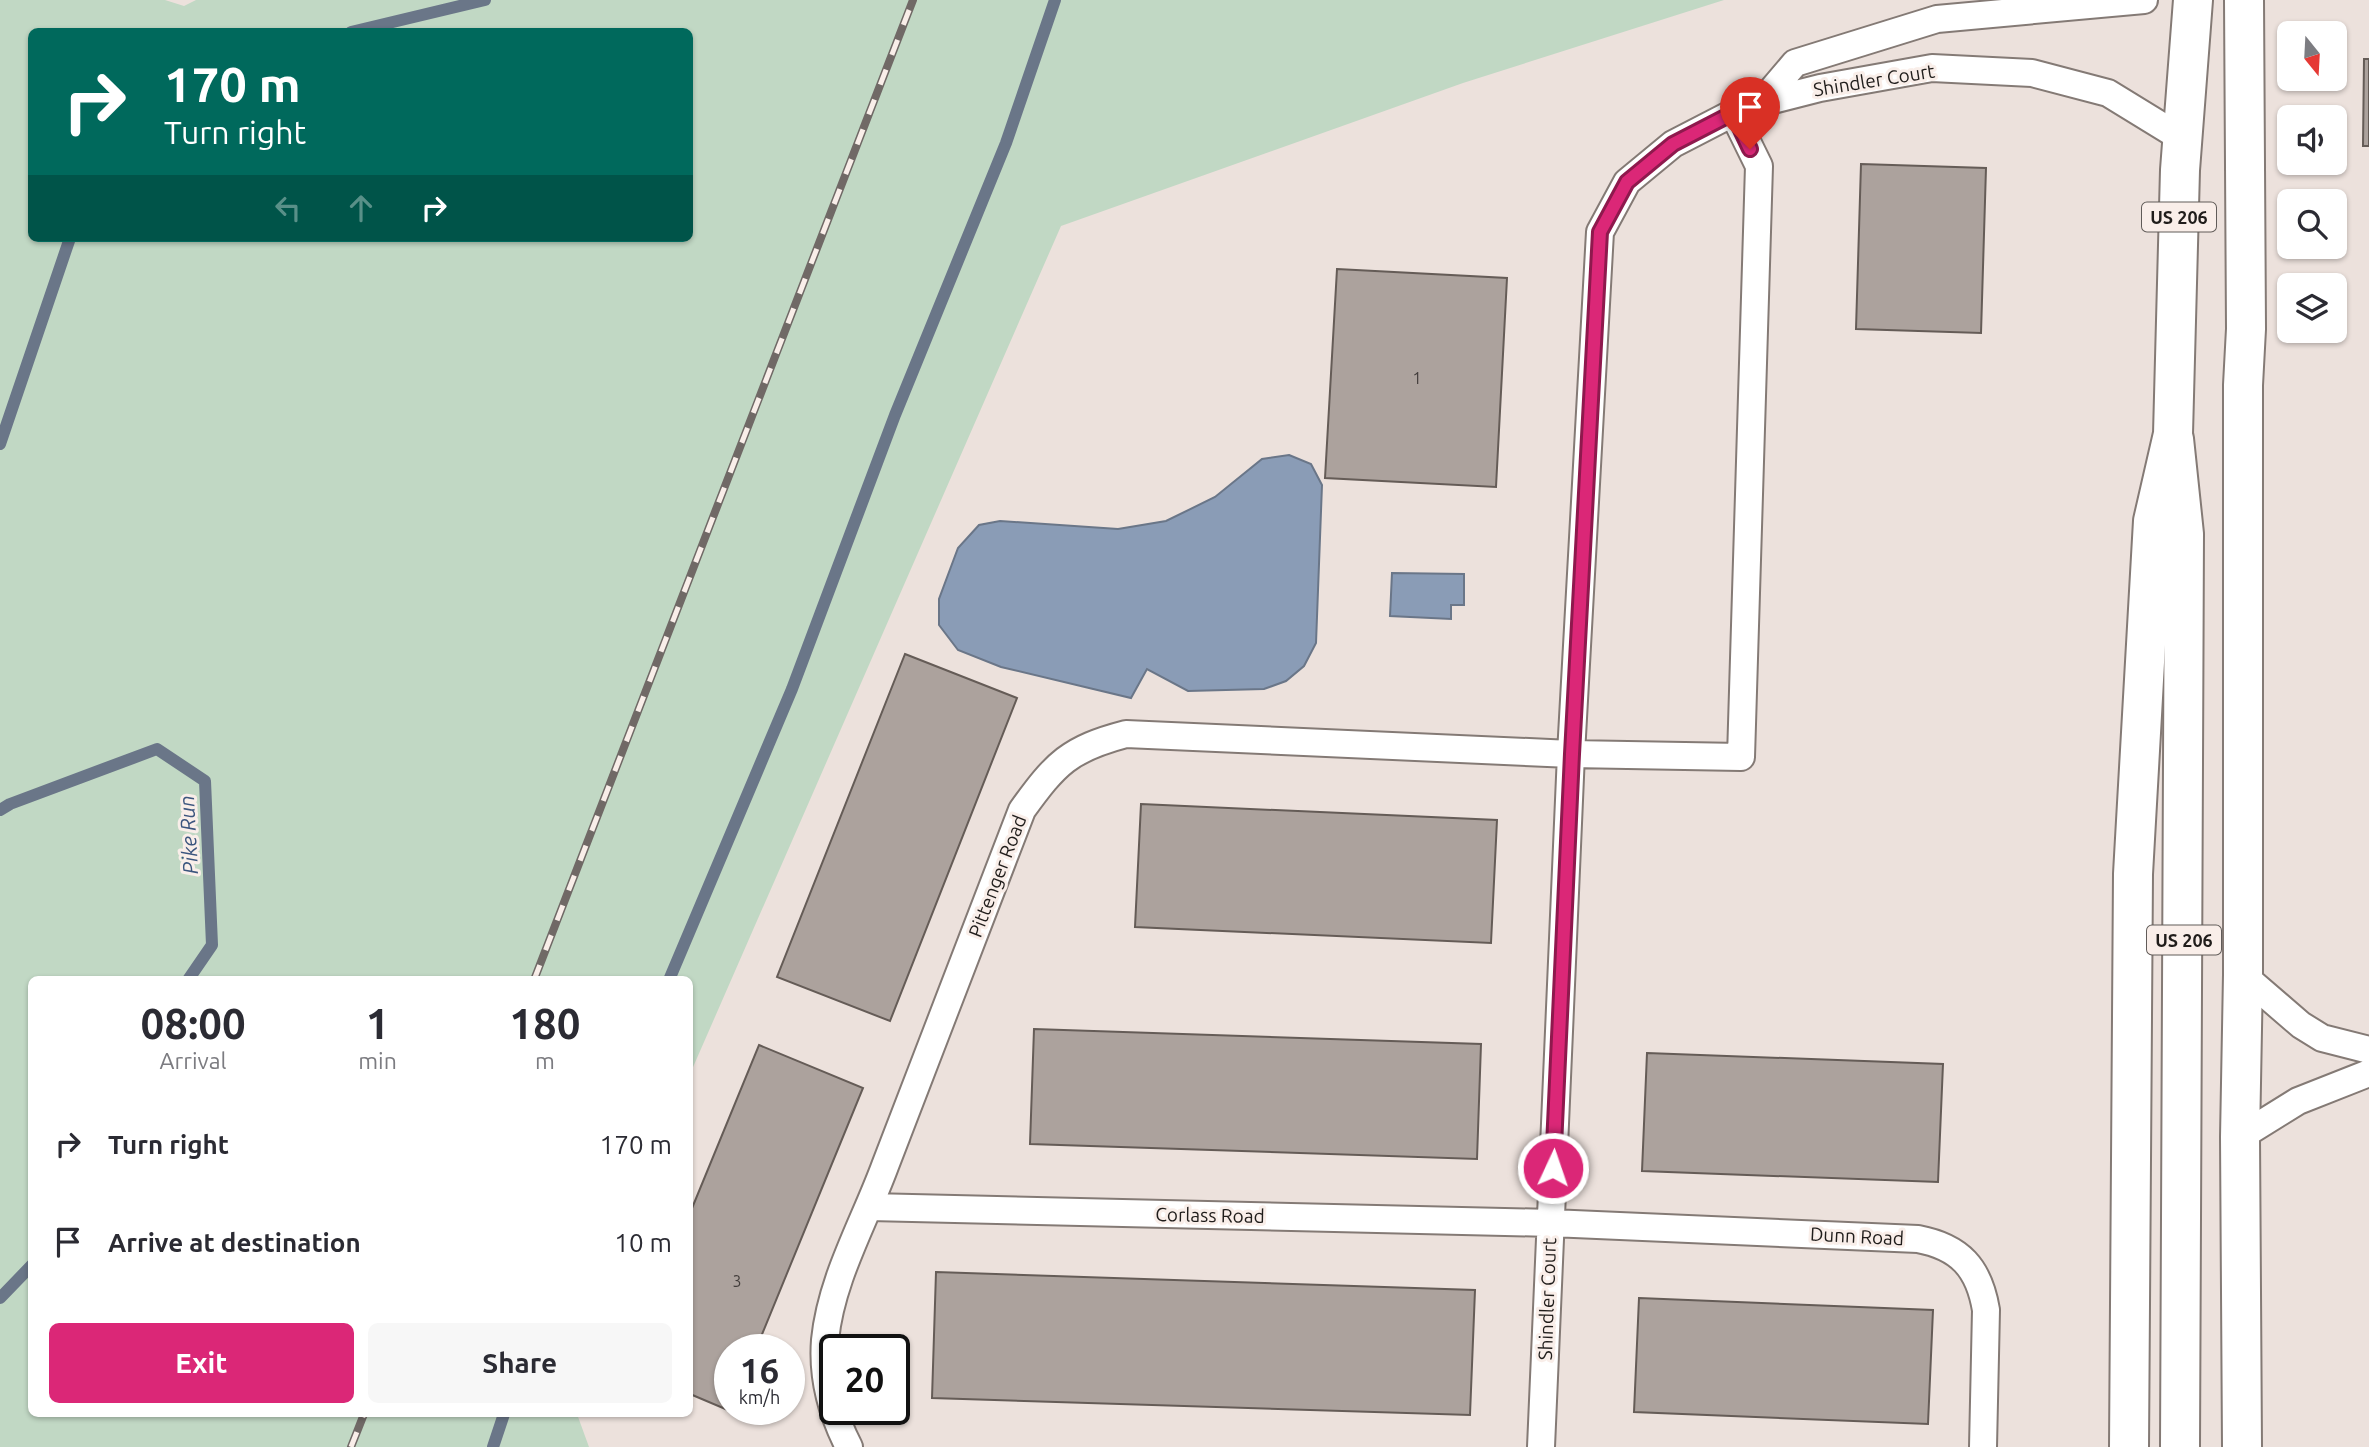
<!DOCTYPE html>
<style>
body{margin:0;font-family:Ubuntu,sans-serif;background:#f7f7f7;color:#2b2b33;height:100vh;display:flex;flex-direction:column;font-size:26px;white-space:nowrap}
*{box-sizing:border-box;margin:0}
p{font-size:23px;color:#7c7c81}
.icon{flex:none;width:38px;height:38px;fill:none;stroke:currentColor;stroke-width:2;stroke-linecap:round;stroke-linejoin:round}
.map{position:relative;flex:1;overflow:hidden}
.drawer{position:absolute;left:28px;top:976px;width:665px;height:441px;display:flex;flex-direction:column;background:#fff;border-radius:10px;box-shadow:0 2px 5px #0004}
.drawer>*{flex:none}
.top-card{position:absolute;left:28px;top:28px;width:665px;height:214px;border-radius:10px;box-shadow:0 2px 5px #0004;background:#00695c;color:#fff;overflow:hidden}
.needle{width:46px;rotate:162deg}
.tools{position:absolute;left:2277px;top:21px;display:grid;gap:14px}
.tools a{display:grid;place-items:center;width:70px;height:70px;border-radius:10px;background:#fff;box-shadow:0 2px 5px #0004;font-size:35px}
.speed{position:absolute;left:714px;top:1334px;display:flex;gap:14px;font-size:35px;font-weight:700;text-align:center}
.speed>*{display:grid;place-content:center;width:91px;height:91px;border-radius:50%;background:#fff;box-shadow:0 2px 5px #0004;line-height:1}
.speed small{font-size:18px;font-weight:400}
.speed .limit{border:4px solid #111;border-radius:10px;background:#fff;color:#111}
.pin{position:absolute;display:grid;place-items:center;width:60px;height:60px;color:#fff;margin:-72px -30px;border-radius:50% 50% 50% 0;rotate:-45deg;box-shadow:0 0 7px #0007}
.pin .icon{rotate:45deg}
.me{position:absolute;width:77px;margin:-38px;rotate:3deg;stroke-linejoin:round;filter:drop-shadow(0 0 5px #0008)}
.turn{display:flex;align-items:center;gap:24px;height:147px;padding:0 21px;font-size:32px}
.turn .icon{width:91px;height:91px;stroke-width:2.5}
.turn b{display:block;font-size:49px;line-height:60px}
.lanes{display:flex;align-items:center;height:66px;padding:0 21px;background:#0003;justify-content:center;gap:35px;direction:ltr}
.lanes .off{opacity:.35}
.eta{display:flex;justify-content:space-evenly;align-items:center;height:119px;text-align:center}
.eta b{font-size:42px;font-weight:700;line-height:49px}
.button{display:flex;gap:14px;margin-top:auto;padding:14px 21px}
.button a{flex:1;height:80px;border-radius:10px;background:#db2777;color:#fff;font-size:28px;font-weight:700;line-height:80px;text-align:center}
.button a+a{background:#f7f7f7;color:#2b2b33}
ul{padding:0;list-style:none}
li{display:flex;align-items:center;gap:21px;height:98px;padding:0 21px}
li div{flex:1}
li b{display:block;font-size:26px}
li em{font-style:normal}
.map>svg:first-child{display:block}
</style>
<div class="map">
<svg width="2369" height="1447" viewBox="0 0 2369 1447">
<rect width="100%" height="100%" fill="#ece1dc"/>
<path fill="#c1d8c4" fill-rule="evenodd" d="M0 0H165L184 6 196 0H1724L1463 83 1061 226 690 1074V980H32V1414H577L589 1447H0ZM32 32H690V238H32Z"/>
<path fill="#8a9cb6" stroke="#6a7688" stroke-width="2" d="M1289 455 1311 464 1322 485 1316 643 1304 666 1286 681 1264 689 1188 691 1147 669 1131 698 1001 667 958 650 939 625V599L958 548 979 525 1000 521 1118 529 1166 521 1215 497 1262 459Z
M1392 573 1464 574V605H1451V619L1390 616Z"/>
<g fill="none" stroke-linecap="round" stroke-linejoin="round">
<path stroke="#6a7688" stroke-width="12" d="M351 32 485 0
M0 444 70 238
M0 810 10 804 157 749 205 781 212 945 188 980
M669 980 792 689 895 415 1006 143 1055 0
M0 1298 32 1265
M493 1447 504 1414"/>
</g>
<path fill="#aca29d" stroke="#655c57" stroke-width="2" d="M2364 59H2369V146H2363Z
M1861 164 1986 168 1981 333 1856 329Z
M1337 269 1507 278 1496 487 1325 478Z
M905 654 1017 698 890 1021 777 977Z
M1141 804 1497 820 1491 943 1135 927Z
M1034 1029 1481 1044 1477 1159 1030 1144Z
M759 1045 863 1088 756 1349H730V1411L690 1394V1213Z
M1647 1053 1943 1064 1938 1182 1642 1171Z
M936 1272 1475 1290 1470 1415 932 1398Z
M1639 1298 1933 1310 1928 1424 1634 1412Z"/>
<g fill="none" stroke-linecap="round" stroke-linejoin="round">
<g stroke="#847a75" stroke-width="30">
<path id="service" d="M1761 103 1795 63 1937 19 2144 0
M2243 975 2301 1025 2322 1038 2369 1050
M2240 1137 2298 1101 2369 1073
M870 1207 1551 1223 1918 1239C1960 1247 1979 1268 1986 1310L1983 1447
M849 1447C832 1414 822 1378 825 1340 831 1279 864 1223 885 1166 931 1047 976 929 1022 810 1056 763 1069 749 1126 734L1571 754 1741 757 1759 166 1733 113
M1541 1447 1571 754 1600 232 1627 182 1673 144 1733 113 1761 103 1820 88 1932 68 2032 73 2108 93 2183 139"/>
</g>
<g stroke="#847a75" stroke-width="42">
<path id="primary" d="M2174 439 2184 534 2180 1447"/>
</g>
<g stroke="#847a75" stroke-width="42">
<path id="trunk" d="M2129 1447 2133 874 2153 521 2173 434 2180 170 2193 0
M2242 1447 2240 1137 2243 975V385L2246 329 2244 0"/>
</g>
<use href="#service" stroke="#fff" stroke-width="26"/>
<use href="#primary" stroke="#fff" stroke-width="38"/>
<use href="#trunk" stroke="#fff" stroke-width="38"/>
<g stroke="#706966" stroke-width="8">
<path id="rail" d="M534 980 913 0
M351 1447 364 1414"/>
</g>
<use href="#rail" stroke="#f9eee9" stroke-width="5" stroke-dasharray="16" stroke-linecap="butt"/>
</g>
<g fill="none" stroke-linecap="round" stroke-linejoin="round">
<g stroke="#8e194d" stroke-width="18">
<path id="route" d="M1553 1168 1572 754 1600 232 1627 182 1673 144 1733 113 1750 149"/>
</g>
<use href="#route" stroke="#db2777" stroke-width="12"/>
</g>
<g text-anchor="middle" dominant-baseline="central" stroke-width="6" stroke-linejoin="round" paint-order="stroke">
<g font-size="16" fill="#433e3c">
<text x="1417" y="378">1</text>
<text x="737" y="1281">3</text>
</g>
<g fill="#f9eee9" stroke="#615c59" stroke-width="2">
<rect x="2142" y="202.5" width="74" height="29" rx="5"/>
<rect x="2147" y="925.5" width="74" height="29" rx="5"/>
</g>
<g font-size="18" font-weight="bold" fill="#201d1b">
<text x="2179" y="217">US 206</text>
<text x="2184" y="940">US 206</text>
</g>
<g font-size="19" fill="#201d1b" stroke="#f9eee9">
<text transform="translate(1874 80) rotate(-9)">Shindler Court</text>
<text transform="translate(997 876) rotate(-69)">Pittenger Road</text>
<text transform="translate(1210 1215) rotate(1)">Corlass Road</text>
<text transform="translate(1857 1236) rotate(3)">Dunn Road</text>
<text transform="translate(1547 1299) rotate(-88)">Shindler Court</text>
</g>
<g font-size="21" font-style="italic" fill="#3b557e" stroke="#f9eee9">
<text transform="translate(188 835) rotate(-93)">Pike Run</text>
</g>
</g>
</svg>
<div class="tools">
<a><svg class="needle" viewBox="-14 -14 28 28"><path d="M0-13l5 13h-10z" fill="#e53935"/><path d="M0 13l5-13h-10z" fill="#7c7c81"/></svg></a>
<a><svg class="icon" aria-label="sound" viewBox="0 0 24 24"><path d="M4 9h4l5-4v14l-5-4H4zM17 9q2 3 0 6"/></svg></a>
<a><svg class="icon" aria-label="search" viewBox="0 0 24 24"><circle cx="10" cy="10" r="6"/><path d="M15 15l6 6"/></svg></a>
<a><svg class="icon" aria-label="layers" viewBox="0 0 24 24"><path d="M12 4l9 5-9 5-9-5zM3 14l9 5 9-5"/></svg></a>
</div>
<div class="speed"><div>16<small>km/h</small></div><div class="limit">20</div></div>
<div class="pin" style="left:1750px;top:149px;background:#d93025"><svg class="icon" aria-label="arrive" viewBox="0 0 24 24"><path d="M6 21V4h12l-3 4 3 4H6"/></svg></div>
<svg class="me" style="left:1553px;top:1168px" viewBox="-20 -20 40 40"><circle r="17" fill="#db2777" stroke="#fff" stroke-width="3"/><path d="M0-11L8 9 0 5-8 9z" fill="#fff"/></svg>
<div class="top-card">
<div class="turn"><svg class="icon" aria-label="right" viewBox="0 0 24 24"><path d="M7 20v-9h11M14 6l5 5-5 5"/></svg><div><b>170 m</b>Turn right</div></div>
<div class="lanes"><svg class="icon off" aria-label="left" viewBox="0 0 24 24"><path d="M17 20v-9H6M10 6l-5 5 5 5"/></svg><svg class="icon off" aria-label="ahead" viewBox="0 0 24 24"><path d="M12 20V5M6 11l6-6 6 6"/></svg><svg class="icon" aria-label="right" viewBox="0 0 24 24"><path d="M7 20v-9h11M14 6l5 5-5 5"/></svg></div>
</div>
<section class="drawer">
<div class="eta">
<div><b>08:00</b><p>Arrival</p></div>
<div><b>1</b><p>min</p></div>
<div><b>180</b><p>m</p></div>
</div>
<ul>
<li><svg class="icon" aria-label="right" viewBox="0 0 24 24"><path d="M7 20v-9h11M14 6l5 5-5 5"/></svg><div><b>Turn right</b></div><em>170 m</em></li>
<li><svg class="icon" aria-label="arrive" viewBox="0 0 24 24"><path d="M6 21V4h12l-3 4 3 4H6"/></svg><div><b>Arrive at destination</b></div><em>10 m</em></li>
</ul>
<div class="button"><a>Exit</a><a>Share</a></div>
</section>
</div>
